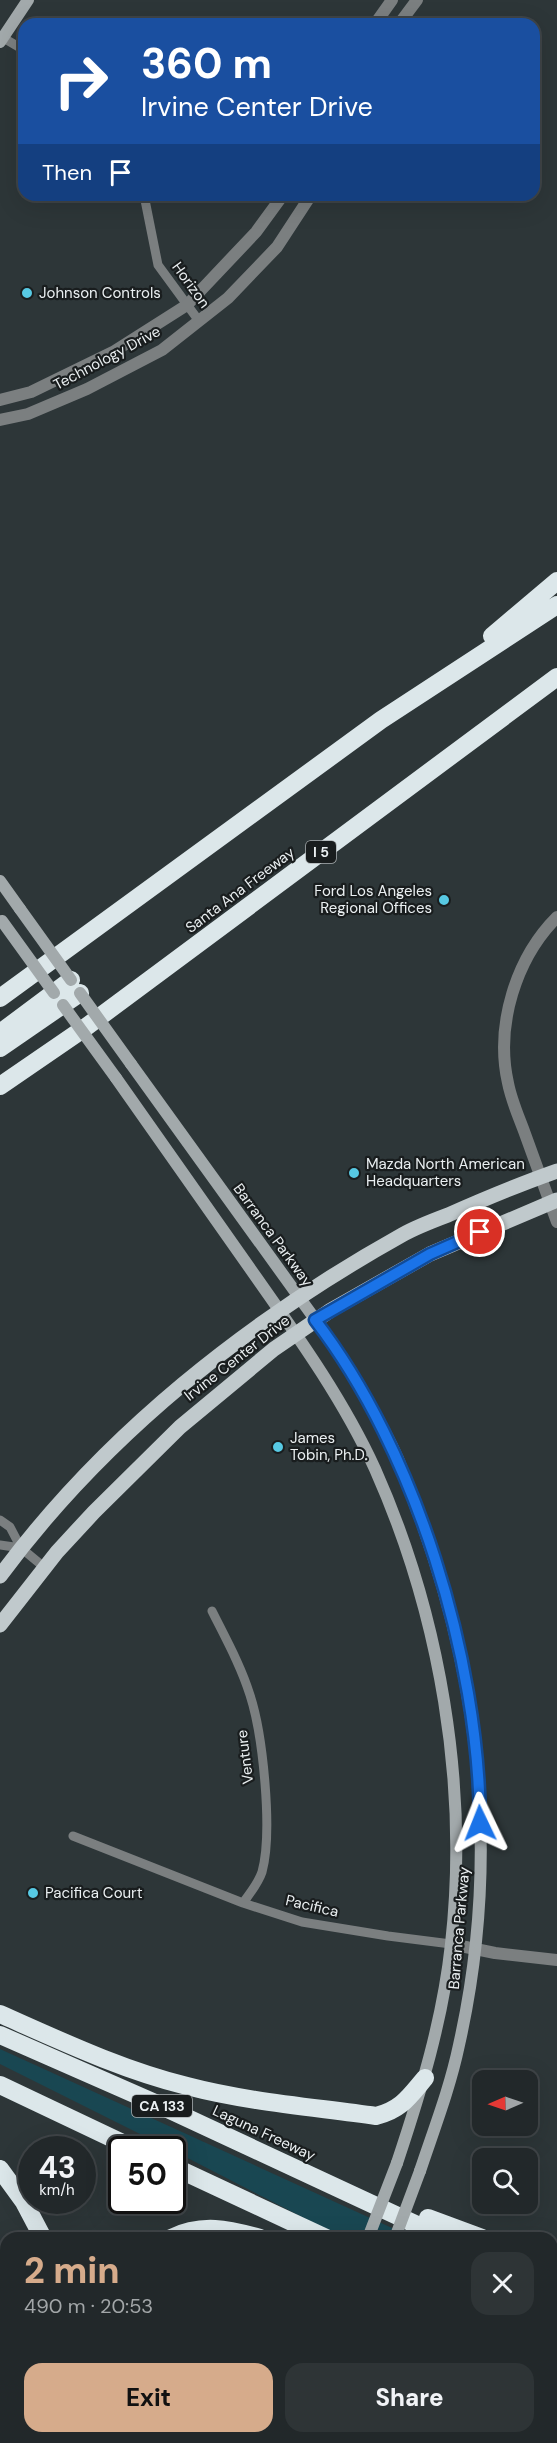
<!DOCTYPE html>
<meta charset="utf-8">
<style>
body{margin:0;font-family:"DM Sans",sans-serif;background:#2e3436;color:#f1f3f6;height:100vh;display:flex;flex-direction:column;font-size:22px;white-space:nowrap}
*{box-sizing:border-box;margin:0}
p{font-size:20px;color:#a2a6a8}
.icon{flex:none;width:33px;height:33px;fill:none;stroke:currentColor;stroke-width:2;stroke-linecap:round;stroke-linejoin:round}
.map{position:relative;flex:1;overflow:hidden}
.drawer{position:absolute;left:0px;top:2232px;width:558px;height:212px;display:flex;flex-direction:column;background:#22282a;border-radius:18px 18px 0 0;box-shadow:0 6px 24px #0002,0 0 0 2px #3f4447}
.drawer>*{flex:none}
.top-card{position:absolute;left:18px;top:18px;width:522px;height:183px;border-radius:18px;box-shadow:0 6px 24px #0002,0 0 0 2px #3f4447;background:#1a4fa0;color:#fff;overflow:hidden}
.needle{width:39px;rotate:268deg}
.tools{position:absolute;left:472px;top:2070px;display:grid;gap:12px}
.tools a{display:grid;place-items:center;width:66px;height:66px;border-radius:12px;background:#22282a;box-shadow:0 6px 24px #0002,0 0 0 2px #3f4447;font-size:30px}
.speed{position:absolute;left:18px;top:2136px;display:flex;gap:12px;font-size:30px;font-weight:700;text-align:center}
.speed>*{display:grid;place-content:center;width:78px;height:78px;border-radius:50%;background:#22282a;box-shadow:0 6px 24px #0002,0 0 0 2px #3f4447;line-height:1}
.speed small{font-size:15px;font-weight:400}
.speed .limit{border:3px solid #111;border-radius:9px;background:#fff;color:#111}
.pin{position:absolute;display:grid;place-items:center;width:51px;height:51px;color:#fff;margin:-26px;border:3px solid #fff;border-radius:50%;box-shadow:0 2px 6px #0007}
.me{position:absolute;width:66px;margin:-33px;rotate:358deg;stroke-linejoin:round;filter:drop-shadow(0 0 4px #0008)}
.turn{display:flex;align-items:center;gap:21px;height:126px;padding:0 24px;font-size:27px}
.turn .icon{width:78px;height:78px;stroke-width:2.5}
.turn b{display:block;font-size:42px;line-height:51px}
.then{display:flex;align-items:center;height:57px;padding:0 24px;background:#0003;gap:12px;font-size:22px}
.round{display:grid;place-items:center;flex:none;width:63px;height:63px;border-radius:18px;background:#2e3436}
.headline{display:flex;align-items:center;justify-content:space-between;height:102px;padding:0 24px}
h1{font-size:36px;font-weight:800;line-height:45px;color:#d6ab8b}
.primary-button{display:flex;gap:12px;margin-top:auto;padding:12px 24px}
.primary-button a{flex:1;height:69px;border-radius:18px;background:#d6ab8b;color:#111;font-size:24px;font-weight:800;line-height:69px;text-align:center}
.primary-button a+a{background:#2e3436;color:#f1f3f6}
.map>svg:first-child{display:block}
</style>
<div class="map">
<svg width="557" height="2443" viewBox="0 0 557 2443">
<rect width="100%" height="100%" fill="#2d3638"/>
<path fill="#194752" d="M0 2049 414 2238H343L172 2150 0 2064Z"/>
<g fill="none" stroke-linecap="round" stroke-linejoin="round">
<path stroke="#7b7f80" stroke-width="9" d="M0 36 24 50
M144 195 158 265 199 321
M0 1520 10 1527 21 1548 44 1567
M0 1545 21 1548
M212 1611C226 1639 241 1666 250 1695 263 1735 273 1832 262 1872 258 1884 250 1893 243 1903
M73 1836 243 1903 302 1922 388 1936 451 1944"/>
<path stroke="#7b7f80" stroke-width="12" d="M375 24 392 0
M399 24 417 0
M0 400 31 392 113 352 187 305 256 232 283 195
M0 420 28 414 87 389 162 350 228 298 277 247 311 195
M557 917C516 958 495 1025 508 1083 511 1099 518 1115 524 1131 535 1161 546 1191 557 1222
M451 1944 495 1953 557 1960"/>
<path stroke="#a2a9ab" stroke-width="12" d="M0 42 28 0
M0 881 20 909
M131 1064 330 1340C354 1378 380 1418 398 1459 406 1478 412 1499 420 1518 482 1689 499 1867 459 2045 450 2088 434 2129 420 2171
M116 1078C163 1145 210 1211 256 1277 299 1338 344 1401 375 1469 440 1615 469 1785 451 1944 443 2019 421 2091 397 2163
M290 2443 292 2438
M314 2443 316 2438"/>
<path stroke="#c0c9cc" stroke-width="15" d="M0 1576C105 1434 248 1321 402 1235 416 1227 432 1221 448 1215 484 1199 520 1184 557 1171
M0 1625 57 1552 94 1512 180 1427 274 1349 331 1310 430 1254 557 1200"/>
<path stroke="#dce7ea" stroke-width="18" d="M492 636 557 581
M0 998 381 720 557 605
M0 1033 71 980
M0 1048 80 993
M0 1086 86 1027 557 677
M0 2014C61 2041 122 2070 187 2086 248 2102 313 2107 376 2116 401 2110 409 2097 425 2078
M0 2035 155 2103 445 2238
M0 2085 137 2150
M172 2166 326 2238
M0 2169 24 2202 43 2238
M428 2218 482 2238
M171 2238C202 2223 228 2229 260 2238
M552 2257 557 2256
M552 2289 557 2291
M552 2349 557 2351
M191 2438 202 2443
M238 2438 250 2443"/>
<path stroke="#a2a9ab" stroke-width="12" d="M20 909 71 980
M2 921 54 993
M80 993 131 1064
M63 1005 116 1078
M368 2238 397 2163
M395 2238 420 2171"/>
</g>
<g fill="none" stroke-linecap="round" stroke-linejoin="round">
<g stroke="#114b97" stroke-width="15">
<path id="route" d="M480 1823C479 1658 416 1451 315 1320L430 1254 480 1232"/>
</g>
<use href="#route" stroke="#1a73e8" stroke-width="10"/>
</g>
<g fill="#57c9e3" stroke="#191d1e" stroke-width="2">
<circle cx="27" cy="293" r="6"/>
<circle cx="444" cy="900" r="6"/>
<circle cx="354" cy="1173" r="6"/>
<circle cx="278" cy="1447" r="6"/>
<circle cx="33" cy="1893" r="6"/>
</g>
<g text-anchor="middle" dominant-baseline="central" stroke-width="4.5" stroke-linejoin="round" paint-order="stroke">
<g fill="#191d1e" stroke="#abb0b2" stroke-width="1.5">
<rect x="306" y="841" width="30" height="22" rx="4.5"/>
<rect x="132" y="2095" width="60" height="22" rx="4.5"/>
</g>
<g font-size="14" font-weight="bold" fill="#eaeff1">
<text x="321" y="852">I 5</text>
<text x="162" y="2106">CA 133</text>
</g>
<g font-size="15" fill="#eaeff1" stroke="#191d1e">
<text transform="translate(191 285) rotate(54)">Horizon</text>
<text transform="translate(107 358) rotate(-28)">Technology Drive</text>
<text transform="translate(240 890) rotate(-37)">Santa Ana Freeway</text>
<text transform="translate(273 1235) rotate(54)">Barranca Parkway</text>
<text transform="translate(237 1358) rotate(-38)">Irvine Center Drive</text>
<text transform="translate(245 1757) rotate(-97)">Venture</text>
<text transform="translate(312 1906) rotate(13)">Pacifica</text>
<text transform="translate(459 1928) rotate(-85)">Barranca Parkway</text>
<text transform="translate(264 2133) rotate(25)">Laguna Freeway</text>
</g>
<g font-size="15" fill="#eaeff1" stroke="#191d1e" text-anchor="start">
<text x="39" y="293">Johnson Controls</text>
<text x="432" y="891" text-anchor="end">Ford Los Angeles<tspan x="432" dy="17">Regional Offices</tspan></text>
<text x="366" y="1164">Mazda North American<tspan x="366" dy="17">Headquarters</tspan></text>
<text x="290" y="1438">James<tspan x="290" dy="17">Tobin, Ph.D.</tspan></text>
<text x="45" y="1893">Pacifica Court</text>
</g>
</g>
</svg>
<div class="tools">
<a><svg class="needle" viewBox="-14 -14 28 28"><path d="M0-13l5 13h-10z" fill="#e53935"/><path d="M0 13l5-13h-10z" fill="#a2a6a8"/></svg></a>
<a><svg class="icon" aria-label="search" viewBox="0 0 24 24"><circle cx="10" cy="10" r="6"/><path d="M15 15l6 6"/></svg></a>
</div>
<div class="speed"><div>43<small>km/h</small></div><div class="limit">50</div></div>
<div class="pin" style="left:480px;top:1232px;background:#d93025"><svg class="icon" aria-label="arrive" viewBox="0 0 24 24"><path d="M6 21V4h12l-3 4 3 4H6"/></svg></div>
<svg class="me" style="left:480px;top:1823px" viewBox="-20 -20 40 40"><path d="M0-17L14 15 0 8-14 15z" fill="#1a73e8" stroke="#fff" stroke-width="4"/></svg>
<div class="top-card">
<div class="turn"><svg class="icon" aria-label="right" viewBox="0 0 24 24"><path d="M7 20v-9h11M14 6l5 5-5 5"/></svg><div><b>360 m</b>Irvine Center Drive</div></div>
<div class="then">Then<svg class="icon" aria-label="arrive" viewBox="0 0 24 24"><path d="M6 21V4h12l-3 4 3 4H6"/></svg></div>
</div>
<section class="drawer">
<div class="headline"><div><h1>2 min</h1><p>490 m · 20:53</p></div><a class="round"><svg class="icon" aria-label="close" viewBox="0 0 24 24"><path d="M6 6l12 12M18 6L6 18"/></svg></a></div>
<div class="primary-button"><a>Exit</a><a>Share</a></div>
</section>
</div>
